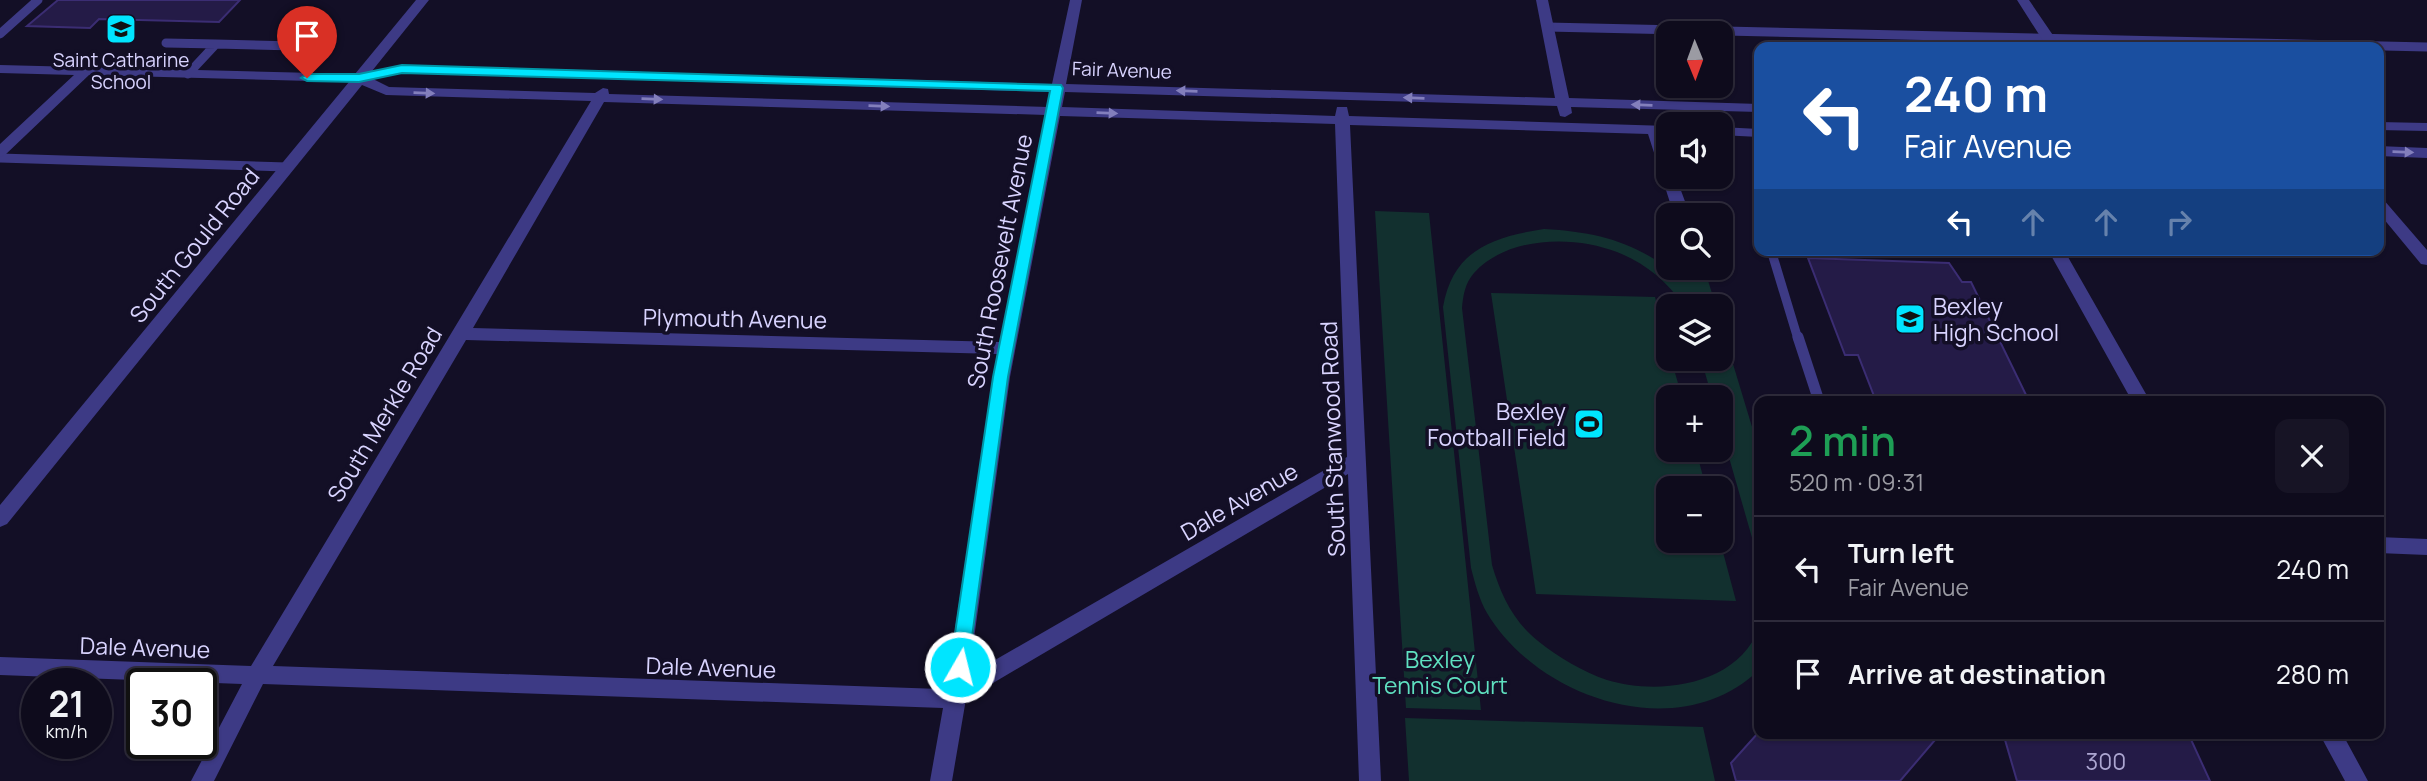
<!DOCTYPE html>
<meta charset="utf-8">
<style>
body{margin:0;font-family:Manrope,sans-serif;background:#171425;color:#f1f3f6;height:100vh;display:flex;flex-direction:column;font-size:26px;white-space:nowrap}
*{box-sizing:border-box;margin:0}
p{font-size:23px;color:#9b9ba3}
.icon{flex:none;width:38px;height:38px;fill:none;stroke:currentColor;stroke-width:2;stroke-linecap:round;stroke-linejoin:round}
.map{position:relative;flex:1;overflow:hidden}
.drawer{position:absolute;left:1754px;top:396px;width:630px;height:343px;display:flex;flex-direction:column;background:#0e0b1c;border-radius:14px;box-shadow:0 2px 5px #0004,0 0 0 2px #2e2b3b}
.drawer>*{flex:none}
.top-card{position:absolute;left:1754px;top:42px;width:630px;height:214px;border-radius:14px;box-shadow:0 2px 5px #0004,0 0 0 2px #2e2b3b;background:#1a4fa0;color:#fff;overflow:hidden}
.needle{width:46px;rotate:179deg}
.fabs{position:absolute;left:1656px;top:21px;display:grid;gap:14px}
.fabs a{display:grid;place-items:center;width:77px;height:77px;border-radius:14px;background:#0e0b1c;box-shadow:0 2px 5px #0004,0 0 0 2px #2e2b3b;font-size:35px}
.speed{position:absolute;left:21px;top:668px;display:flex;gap:14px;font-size:35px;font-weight:700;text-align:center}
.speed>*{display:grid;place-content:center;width:91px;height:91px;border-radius:50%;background:#0e0b1c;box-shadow:0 2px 5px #0004,0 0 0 2px #2e2b3b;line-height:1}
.speed small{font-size:18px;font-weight:400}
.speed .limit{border:4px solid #111;border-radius:10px;background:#fff;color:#111}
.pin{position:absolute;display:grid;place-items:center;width:60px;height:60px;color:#fff;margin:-72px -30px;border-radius:50% 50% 50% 0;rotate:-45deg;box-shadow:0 0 7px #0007}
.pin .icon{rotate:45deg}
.me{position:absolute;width:77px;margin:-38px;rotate:8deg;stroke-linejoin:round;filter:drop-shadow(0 0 5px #0008)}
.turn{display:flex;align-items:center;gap:24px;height:147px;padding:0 35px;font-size:32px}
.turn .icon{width:91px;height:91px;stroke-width:2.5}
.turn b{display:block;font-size:49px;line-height:60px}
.lanes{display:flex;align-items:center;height:66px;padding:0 35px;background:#0003;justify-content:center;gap:35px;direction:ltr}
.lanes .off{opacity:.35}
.round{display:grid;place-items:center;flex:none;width:74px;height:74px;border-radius:14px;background:#171425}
.summary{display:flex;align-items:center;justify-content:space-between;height:119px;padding:0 35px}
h1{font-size:42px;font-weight:600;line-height:52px;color:#1e9e55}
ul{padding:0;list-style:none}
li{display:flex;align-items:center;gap:21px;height:105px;padding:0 35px;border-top:2px solid #2e2b3b}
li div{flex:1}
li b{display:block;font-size:26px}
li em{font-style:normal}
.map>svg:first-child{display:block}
</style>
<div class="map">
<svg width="2427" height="781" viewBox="0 0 2427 781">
<rect width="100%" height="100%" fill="#130f26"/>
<path fill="#12302f" d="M1375 211 1429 213 1481 710 1406 708Z
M1544 229C1598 232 1635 242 1677 275L1676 268H1704L1716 306H1684C1667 281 1645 263 1617 252 1574 235 1507 236 1474 273 1465 283 1463 296 1462 308L1492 565C1501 595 1513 621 1538 641 1558 657 1583 672 1607 680 1659 696 1738 685 1759 628V670C1680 746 1539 700 1487 613 1479 599 1475 583 1471 568L1443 307C1453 250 1492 237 1544 229Z
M1491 293 1655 297 1668 345V359H1671L1682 397H1668V450H1696L1706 488H1668V541H1720L1736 601 1536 594Z
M1720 321 1759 450V562L1720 426V397H1712L1701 359H1720Z
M1405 718 1703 727 1715 781H1409Z"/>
<path fill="#241b47" stroke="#3b2d73" stroke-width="2" d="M58 0H240L219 22 99 19 90 28 27 26Z
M1808 258 1949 263 1962 282H1971L2029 401H1876L1858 355H1845Z
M1758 733H1941L1900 781H1736L1731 763Z
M2003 733H2188L2210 781H2017Z"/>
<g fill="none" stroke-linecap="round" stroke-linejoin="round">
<path stroke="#3d3a85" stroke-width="9" d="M1547 27 2427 47
M0 34 38 0
M166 43 216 44 188 74
M216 44 296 46
M0 158 287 167
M1771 250 1798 339"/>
<path stroke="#3d3a85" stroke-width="11" d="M1798 337 1819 401"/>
<path fill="#3d3a85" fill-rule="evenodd" d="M416 0H429L372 71 402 65 1052 84 1070 0H1082L1066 84 1555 98 1536 0H1548L1569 98 1759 104V112L1571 107 1572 113 1565 117 1560 116 1557 106 1065 92 1062 107 1335 116 1337 107H1347L1349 116 1668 126V134H1663L1668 150V177H1676L1690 215H1674L1648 134 1350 125 1381 781H1359L1348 474 966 699 952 781H930L943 708 263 684 214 781H191L242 684 0 675V657L251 666 591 101 386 95 362 85 7 524 0 527V505L349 82 89 75 5 155 0 157V144L74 75 0 73V65L355 74ZM402 73 1051 92 1048 107 609 94 608 89 603 88 595 93 389 87 373 79ZM604 102 1046 115 1000 342 473 328ZM1060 116 1335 124 1347 457 969 675 1010 377ZM466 340 997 354 946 688 940 689 273 666Z
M2017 0H2029L2061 47H2047Z
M2378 122 2427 123V131L2378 130Z
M1720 127 1759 129V137L1720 135Z
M2378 146 2427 148V158L2378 156Z
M2378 197 2383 199 2427 250V265L2421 264 2378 212Z
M2048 250H2064L2150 401H2132Z
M2378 537 2427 539V555L2378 553Z
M2319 733H2342L2368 781H2345Z"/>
</g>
<defs><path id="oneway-solid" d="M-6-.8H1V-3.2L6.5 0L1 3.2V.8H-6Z" transform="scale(1.75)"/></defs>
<g fill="#837fbc">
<use href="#oneway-solid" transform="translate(1187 91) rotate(-178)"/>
<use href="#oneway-solid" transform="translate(424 93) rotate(2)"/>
<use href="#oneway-solid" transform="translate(1414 98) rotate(-178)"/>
<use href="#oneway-solid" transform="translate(652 99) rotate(2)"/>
<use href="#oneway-solid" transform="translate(1642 105) rotate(-178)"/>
<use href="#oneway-solid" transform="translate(879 106) rotate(2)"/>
<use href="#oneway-solid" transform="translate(1107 113) rotate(2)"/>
<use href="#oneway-solid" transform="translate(2403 152) rotate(2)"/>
</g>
<path fill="#00e5ff" stroke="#0095a6" stroke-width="2" d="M402 65 1061 85 1063 88 1008 377 967 673 960 675 953 673 950 667 993 377 1050 91 402 73 359 82 307 81 301 78 307 74H359Z"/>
<defs>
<g id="school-square" transform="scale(1.575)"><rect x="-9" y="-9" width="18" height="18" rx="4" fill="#00e5ff" stroke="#130f26"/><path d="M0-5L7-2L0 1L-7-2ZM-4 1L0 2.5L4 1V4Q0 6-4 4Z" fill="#111"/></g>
<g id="stadium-square" transform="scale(1.575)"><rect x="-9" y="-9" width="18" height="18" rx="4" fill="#00e5ff" stroke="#130f26"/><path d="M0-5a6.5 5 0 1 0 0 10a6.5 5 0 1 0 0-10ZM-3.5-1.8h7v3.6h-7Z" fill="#111"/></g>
</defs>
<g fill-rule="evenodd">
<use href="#school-square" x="121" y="29"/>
<use href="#school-square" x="1910" y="319"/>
<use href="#stadium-square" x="1589" y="424"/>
</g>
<g text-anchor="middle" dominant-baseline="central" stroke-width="7" stroke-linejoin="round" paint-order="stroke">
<g font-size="19" fill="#d9d4ff" stroke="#130f26">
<text x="121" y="60">Saint Catharine<tspan x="121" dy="22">School</tspan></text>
</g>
<g font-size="19" fill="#d9d4ff" stroke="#130f26">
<text transform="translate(1122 70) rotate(2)">Fair Avenue</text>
</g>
<g font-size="23" fill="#d9d4ff" stroke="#130f26">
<text transform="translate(194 245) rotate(-51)">South Gould Road</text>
<text transform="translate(999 261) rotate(-79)">South Roosevelt Avenue</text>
<text transform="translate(735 318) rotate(1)">Plymouth Avenue</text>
<text transform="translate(384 414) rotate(-59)">South Merkle Road</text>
<text transform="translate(1332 439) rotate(-92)">South Stanwood Road</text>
<text transform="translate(1239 501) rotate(-30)">Dale Avenue</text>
<text transform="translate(145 647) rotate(2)">Dale Avenue</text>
<text transform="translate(711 667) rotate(2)">Dale Avenue</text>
</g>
<g font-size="23" fill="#d9d4ff" stroke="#130f26" text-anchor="start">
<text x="1933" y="306">Bexley<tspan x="1933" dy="26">High School</tspan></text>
<text x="1566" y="411" text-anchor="end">Bexley<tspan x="1566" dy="26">Football Field</tspan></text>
</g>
<g font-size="23" fill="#5fe0c0" stroke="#130f26">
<text x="1440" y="659">Bexley<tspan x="1440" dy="26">Tennis Court</tspan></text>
</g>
<g font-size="23" fill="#aca6d1">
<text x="2106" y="761">300</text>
</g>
</g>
</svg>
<div class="fabs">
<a><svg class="needle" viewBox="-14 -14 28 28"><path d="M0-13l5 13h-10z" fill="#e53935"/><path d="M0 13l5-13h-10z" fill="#9b9ba3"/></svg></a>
<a><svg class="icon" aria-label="sound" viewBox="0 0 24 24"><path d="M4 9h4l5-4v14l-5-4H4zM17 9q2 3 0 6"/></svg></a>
<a><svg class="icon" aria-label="search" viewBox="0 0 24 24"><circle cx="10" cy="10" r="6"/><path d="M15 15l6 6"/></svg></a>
<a><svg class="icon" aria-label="layers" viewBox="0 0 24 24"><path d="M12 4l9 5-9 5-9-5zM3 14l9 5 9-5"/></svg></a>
<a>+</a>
<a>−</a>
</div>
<div class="speed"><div>21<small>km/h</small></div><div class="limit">30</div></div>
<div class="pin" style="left:307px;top:78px;background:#d93025"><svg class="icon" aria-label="arrive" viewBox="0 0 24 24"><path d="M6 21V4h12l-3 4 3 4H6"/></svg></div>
<svg class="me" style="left:960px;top:667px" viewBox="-20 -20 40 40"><circle r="17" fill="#00e5ff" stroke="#fff" stroke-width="3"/><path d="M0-11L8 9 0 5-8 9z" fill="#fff"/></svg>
<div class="top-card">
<div class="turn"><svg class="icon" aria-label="left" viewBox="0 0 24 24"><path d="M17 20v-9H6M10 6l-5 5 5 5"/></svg><div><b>240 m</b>Fair Avenue</div></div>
<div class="lanes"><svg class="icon" aria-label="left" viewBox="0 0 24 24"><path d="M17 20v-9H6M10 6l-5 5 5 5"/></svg><svg class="icon off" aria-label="ahead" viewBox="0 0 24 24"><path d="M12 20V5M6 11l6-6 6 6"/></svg><svg class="icon off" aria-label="ahead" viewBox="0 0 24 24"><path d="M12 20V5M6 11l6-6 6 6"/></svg><svg class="icon off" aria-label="right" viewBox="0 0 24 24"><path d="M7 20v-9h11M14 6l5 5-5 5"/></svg></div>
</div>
<section class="drawer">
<div class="summary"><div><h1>2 min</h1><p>520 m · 09:31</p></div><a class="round"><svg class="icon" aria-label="close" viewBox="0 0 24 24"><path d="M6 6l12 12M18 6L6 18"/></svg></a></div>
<ul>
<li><svg class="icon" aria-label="left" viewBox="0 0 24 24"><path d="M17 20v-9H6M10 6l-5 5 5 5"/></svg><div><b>Turn left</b><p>Fair Avenue</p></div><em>240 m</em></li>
<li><svg class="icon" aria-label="arrive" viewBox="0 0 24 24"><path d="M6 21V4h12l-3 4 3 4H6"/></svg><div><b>Arrive at destination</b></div><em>280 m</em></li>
</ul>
</section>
</div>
